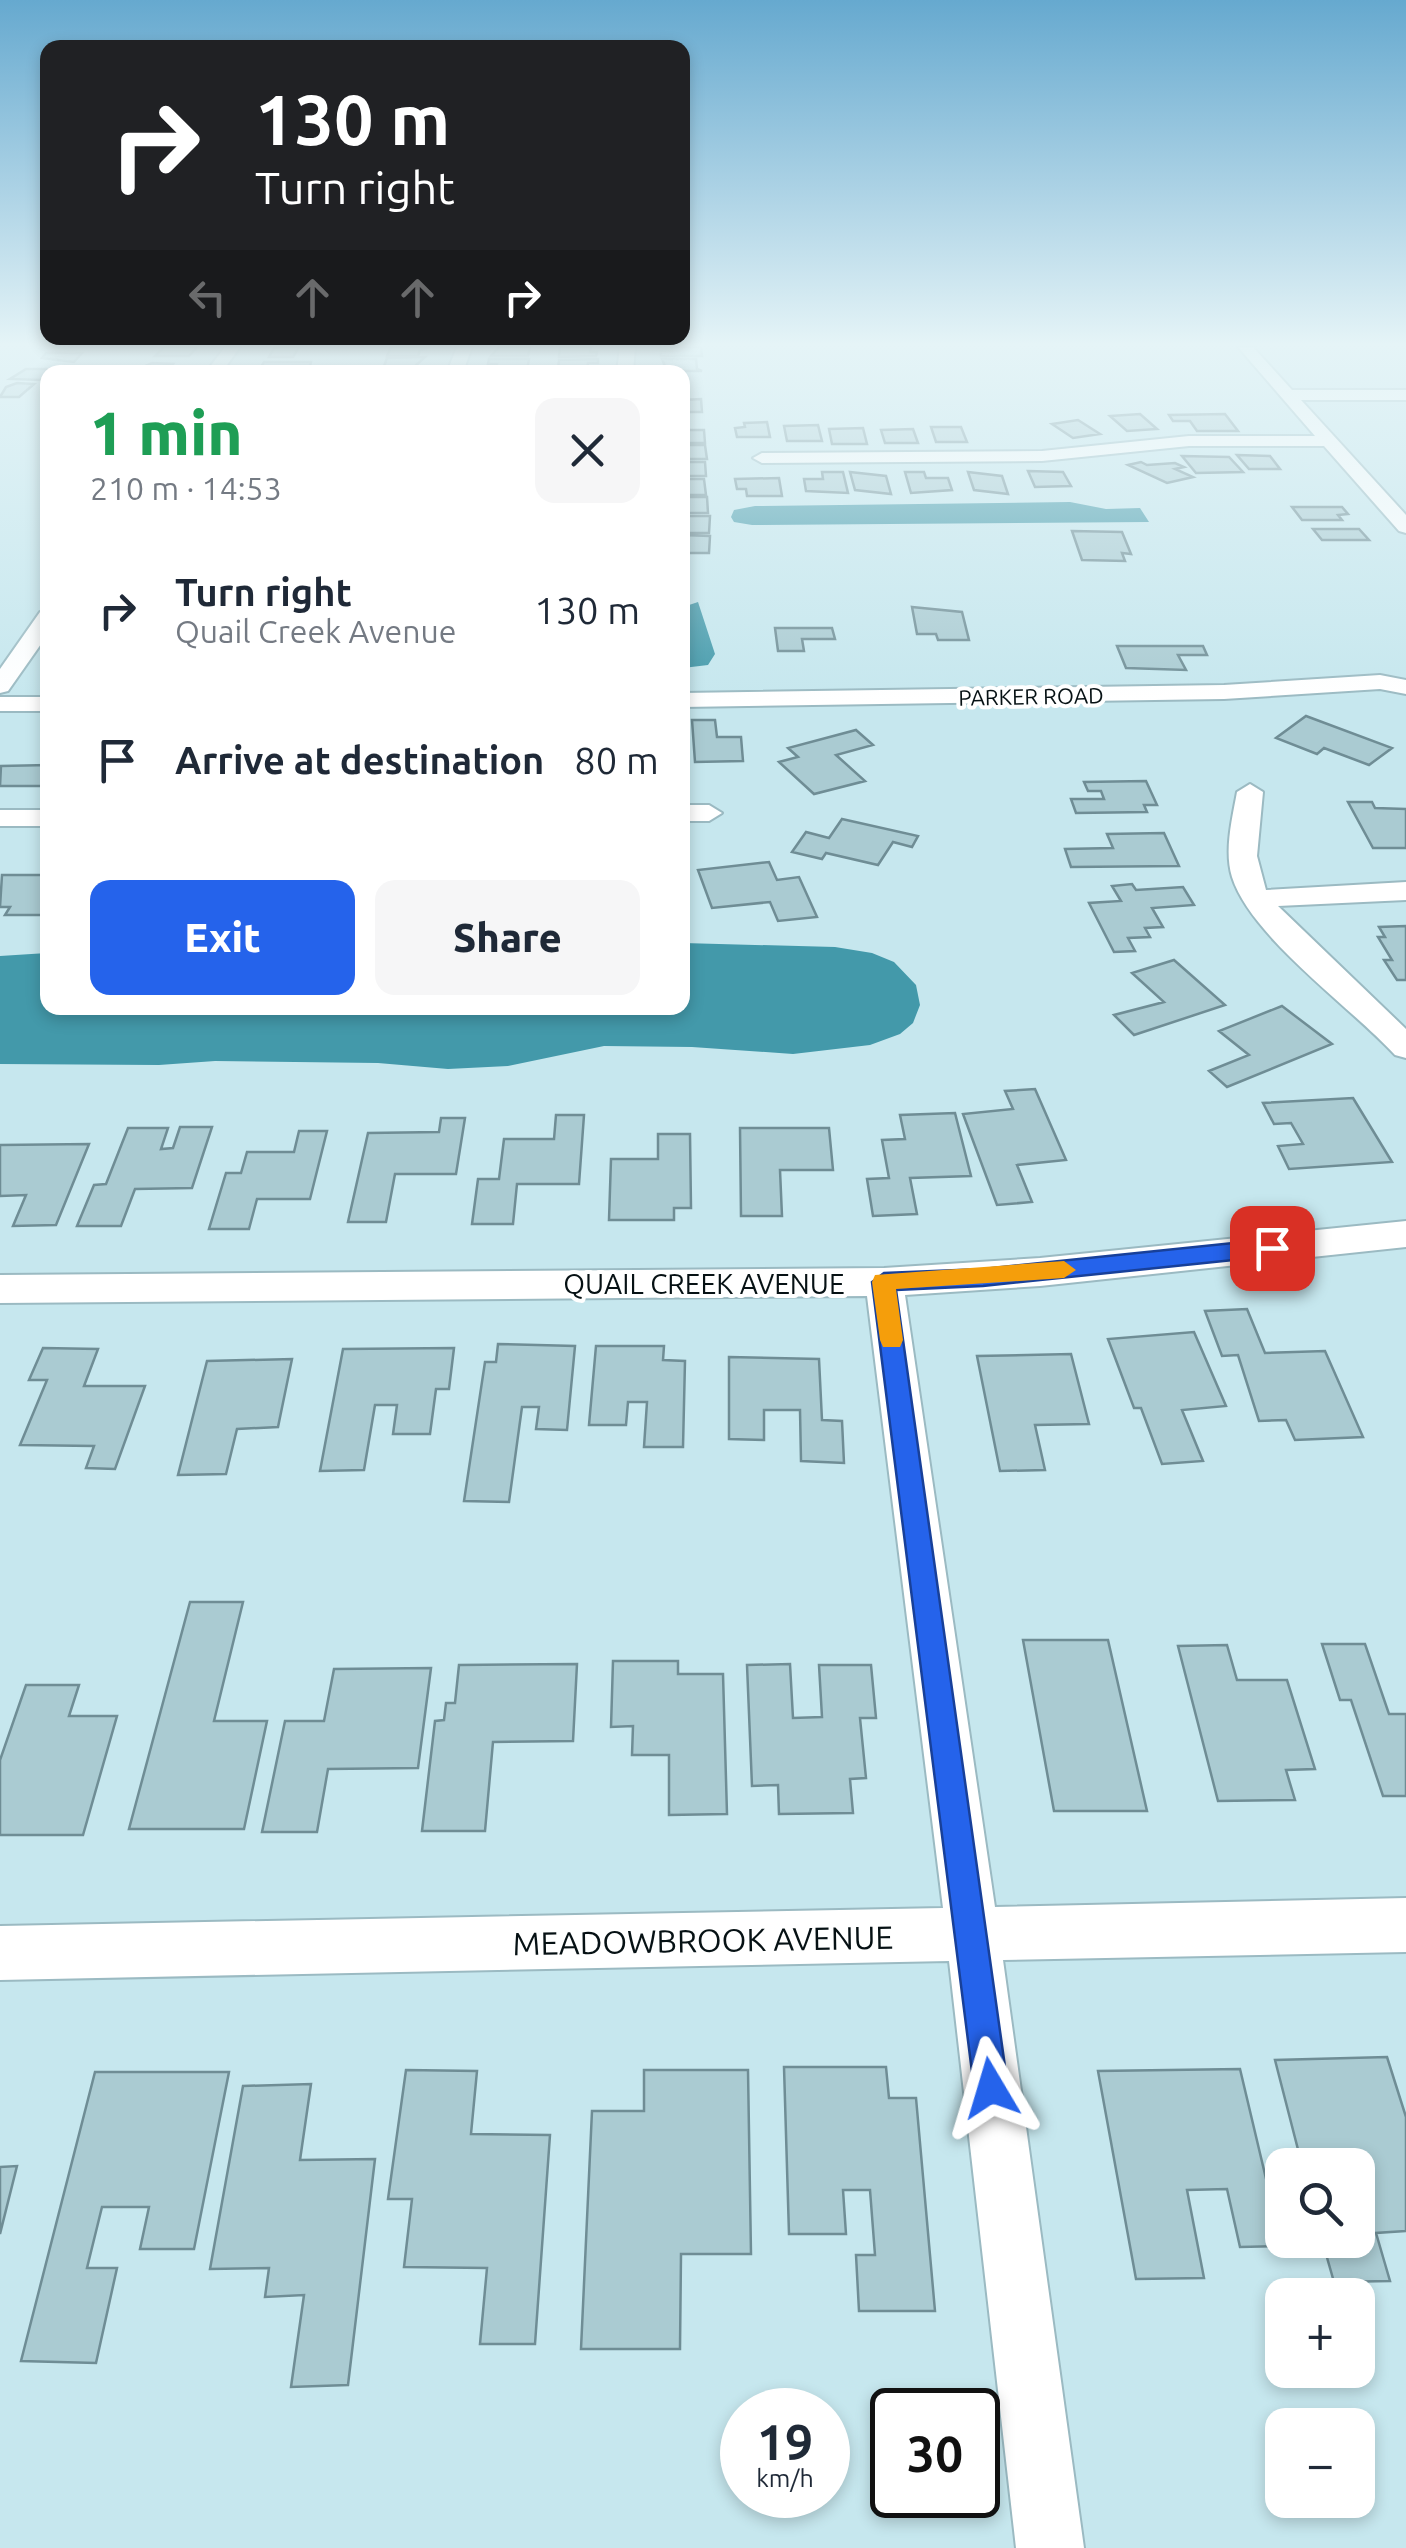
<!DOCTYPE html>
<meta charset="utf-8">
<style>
body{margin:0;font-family:Ubuntu,sans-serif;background:#f6f6f7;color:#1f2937;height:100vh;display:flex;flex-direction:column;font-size:38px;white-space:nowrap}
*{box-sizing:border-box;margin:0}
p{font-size:32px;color:#747a83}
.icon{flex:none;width:55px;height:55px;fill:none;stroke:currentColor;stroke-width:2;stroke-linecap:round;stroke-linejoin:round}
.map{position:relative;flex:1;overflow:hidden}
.details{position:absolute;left:40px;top:365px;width:650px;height:650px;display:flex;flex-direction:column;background:#fff;border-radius:20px;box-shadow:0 5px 15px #0003}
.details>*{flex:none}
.top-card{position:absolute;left:40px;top:40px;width:650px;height:305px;border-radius:20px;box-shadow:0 5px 15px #0003;background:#202124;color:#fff;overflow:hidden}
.tools{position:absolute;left:1265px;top:2148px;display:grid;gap:20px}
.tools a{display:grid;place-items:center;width:110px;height:110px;border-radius:20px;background:#fff;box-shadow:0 5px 15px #0003;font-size:50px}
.speed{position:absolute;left:720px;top:2388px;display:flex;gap:20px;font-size:50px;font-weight:700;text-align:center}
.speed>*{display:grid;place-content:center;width:130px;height:130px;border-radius:50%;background:#fff;box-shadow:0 5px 15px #0003;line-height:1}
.speed small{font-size:25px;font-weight:400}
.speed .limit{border:5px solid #111;border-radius:15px;background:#fff;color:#111}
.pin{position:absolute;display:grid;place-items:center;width:85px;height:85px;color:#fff;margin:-42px;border-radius:20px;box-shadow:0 5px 15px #0006}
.me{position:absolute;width:110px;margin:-55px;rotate:353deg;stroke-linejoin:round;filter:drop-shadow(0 0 8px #0008)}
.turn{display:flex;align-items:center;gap:35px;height:210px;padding:0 50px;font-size:45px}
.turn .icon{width:130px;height:130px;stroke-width:2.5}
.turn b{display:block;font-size:70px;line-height:85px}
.lanes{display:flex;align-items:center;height:95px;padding:0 50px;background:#0003;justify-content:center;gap:50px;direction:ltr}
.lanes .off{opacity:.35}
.round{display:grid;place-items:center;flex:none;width:105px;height:105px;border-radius:20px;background:#f6f6f7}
.headline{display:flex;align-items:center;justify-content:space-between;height:170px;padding:0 50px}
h1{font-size:60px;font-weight:800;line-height:75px;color:#1e9e55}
.cta{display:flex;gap:20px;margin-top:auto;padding:20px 50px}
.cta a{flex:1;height:115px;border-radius:20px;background:#2563eb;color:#fff;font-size:40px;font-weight:800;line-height:115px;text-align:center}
.cta a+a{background:#f6f6f7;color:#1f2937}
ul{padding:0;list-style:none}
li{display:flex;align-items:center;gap:30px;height:150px;padding:0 50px}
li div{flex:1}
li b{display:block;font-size:38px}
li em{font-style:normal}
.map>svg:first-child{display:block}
</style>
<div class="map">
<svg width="1406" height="2548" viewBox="0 0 1406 2548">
<rect width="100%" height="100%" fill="#c6e7ee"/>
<path fill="#4399aa" d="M1070 502 1106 509 1140 508 1149 522 752 525 734 522 731 517 734 510 755 506Z
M698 602 715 654 708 665 683 668V607Z
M683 943 835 947 872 953 894 962 916 985 920 1005 913 1023 900 1034 870 1045 793 1054 692 1047 604 1046 508 1066 448 1069 378 1063 215 1061 159 1065 0 1064V956L47 953 48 1008H682Z"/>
<path fill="#aacbd2" stroke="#6f8d95" stroke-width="2.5" d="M164 347H197L189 356H155Z
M283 347H299L293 357H269L274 348Z
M391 347H430L420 350 418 356H387Z
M499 347H530L528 356H491Z
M560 347H591L590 352H597L596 356 559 357Z
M671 347H701L702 356H661V351H672Z
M46 353H82L74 362 42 358Z
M425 357 413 368 383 369 387 358Z
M489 359H529L527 370H496L497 364H488Z
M598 359V363H588L587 369 558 370 559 360Z
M662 359H696L697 369 702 371H667Z
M264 362H311L310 366H292L289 372H258Z
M152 363 173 364 167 371H181L132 372Z
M26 369H53L42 380 10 379Z
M17 383 34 384 19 397H0L6 387Z
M701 399 702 412H682V400Z
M1140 414 1157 429 1127 431 1110 416Z
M1225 414 1238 431H1197L1190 421H1173L1169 415Z
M1078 420 1100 434 1073 438 1052 424Z
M767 422 770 437H737L735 428 745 427 744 423Z
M818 425 822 441H787L784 426Z
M931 427H961L967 442H936Z
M863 428 867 444H832L829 429Z
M913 429 918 443H885L881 430Z
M682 430H704L705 443H682Z
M682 445H705L707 459H682Z
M1237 455 1270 456 1280 469H1249Z
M1182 456 1229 457 1243 472 1196 473Z
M682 462H705L706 476H682Z
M1141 462 1147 465 1175 463 1184 467 1175 469 1193 477 1167 483 1128 465Z
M1028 471 1063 472 1071 486 1035 487Z
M822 472H843L848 493 806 491 804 479H823Z
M850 472 886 476 891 494 855 490Z
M905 472H924L926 478H948L952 490 911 493Z
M968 472 1002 476 1008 494 974 490Z
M779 478 782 496H747L746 489H737L735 479Z
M682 479H704L706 495H682Z
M682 497H707L708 513H682Z
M1292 507H1342L1348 514 1338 515 1342 520H1302Z
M682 516H710L709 533H682Z
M1313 529H1359L1369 540H1322Z
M1072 531 1122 532 1131 554 1122 553 1125 561 1082 560Z
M682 535 710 536 709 553H682Z
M912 607 962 612 969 640H938L936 634H917Z
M775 628H832L835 639H802L804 651H778Z
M1117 646H1203L1207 655H1178L1186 670 1126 668Z
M1306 716 1392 748 1369 765 1324 748 1317 754 1276 738Z
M692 720H715L717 737H741L743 761 695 762Z
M856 730 873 745 836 755 865 781 814 794 779 762 798 757 788 748Z
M48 765V786H0L1 766Z
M1146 781 1157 805H1144L1147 812 1076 813 1071 799H1104L1101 791H1088L1084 782Z
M1348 802H1372L1375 808 1406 809V848H1373Z
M842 819 918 836 912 847 893 842 878 865 826 853 822 859 792 852 806 832 829 838Z
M1164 833 1179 866 1071 867 1065 849 1113 848 1107 834Z
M769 862 777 880 799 877 817 917 778 921 770 902 712 908 698 870Z
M48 868V908L44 915H5L10 907H0L2 875H44Z
M1132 884 1136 890 1183 887 1194 905 1152 908 1163 927 1145 928 1150 937 1128 938 1135 951 1114 952 1089 903 1121 901 1112 886Z
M1406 926V980H1397L1384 960H1392L1378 937H1385L1379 927Z
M1174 960 1225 1005 1134 1035 1114 1015 1164 1002 1132 973Z
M1282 1006 1332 1044 1227 1087 1209 1071 1249 1055 1219 1031Z
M1035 1089 1066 1160 1017 1165 1032 1202 997 1205 963 1114 1013 1109 1005 1091Z
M1353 1098 1392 1162 1289 1169 1278 1146 1303 1144 1291 1123 1274 1124 1263 1103Z
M955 1113 971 1176 910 1178 917 1214 873 1216 867 1179 889 1178 882 1140 905 1139 900 1115Z
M556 1115H584L579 1184H517L513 1224H472L478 1179H499L504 1139H554Z
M441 1118H465L456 1174H395L386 1222H348L368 1133 439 1132Z
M180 1127H212L192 1188 135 1189 121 1226H77L94 1185 106 1184 128 1128H168L161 1149 173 1148Z
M740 1128H829L833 1170H780L782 1216H741Z
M299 1131H327L310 1199H257L249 1229H209L226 1173H241L247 1152H294Z
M658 1134H690L691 1208H674V1220H609L611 1159H658Z
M89 1144 56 1225 13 1226 26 1195 0 1196V1145Z
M1247 1309 1265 1353 1325 1351 1363 1437 1295 1440 1286 1420 1259 1421 1238 1355 1222 1356 1205 1311Z
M1194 1332 1226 1406 1182 1410 1203 1461 1162 1464 1141 1408H1134L1108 1339Z
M498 1344 575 1346 567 1430 536 1429 539 1407H522L509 1502 464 1501 485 1362H496Z
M596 1346H664L663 1360 685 1361 683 1447H644L647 1402H628L626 1425H589Z
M43 1348 98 1349 84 1386H145L115 1469 86 1468 94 1446 20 1445 47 1380H29Z
M454 1348 449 1389H436L430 1434H393L397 1405H375L364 1470 320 1471 343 1349Z
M1071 1354 1089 1424 1035 1425 1045 1470 1000 1471 977 1356Z
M729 1357 819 1359 822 1420 842 1421 844 1463 801 1461 800 1410H764V1440L729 1439Z
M292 1359 278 1427 237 1429 226 1474 178 1475 207 1361Z
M190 1602H243L214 1721H267L244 1829H129Z
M1023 1640H1108L1147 1811H1054Z
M1322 1644H1365L1389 1714H1406V1796H1383L1351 1700H1340Z
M1227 1645 1237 1680H1287L1315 1769 1286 1770 1295 1800 1218 1801 1178 1646Z
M613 1661H678V1674H723L727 1814 669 1815V1755H632L633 1726 611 1727Z
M577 1664 573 1741 493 1742 485 1831H422L435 1721 444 1720 446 1703H455L459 1665Z
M790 1664 793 1718 822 1717 819 1665H871L876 1718H860L866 1778 850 1779 853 1813 779 1814 778 1785 752 1786 747 1665Z
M431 1668 418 1768 328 1769 317 1832H262L285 1721H324L334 1669Z
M26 1685H79L69 1716H117L83 1835H0V1760Z
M1387 2057 1406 2117V2231L1376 2233 1390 2281 1334 2282 1322 2240H1358V2165H1302L1275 2060Z
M784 2067H886L889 2098H916L935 2311H859L856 2255H875L870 2190H843L846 2234H789Z
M1240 2069 1282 2246 1240 2247 1227 2189 1187 2190 1204 2278 1136 2279 1098 2071Z
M406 2070 477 2071 471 2134 550 2135 535 2344H480L487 2268 404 2267 412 2199H388Z
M644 2070H748L751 2254H681L680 2349H581L592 2111H644Z
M95 2072H229L194 2249H140L149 2207H102L87 2268H117L96 2363 21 2361Z
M311 2084 300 2160 375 2159 348 2385 291 2387 304 2295 265 2297 269 2268 210 2269 243 2086Z
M17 2166 0 2234V2167Z"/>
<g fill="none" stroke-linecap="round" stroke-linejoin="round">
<g stroke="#9bbac2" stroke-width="4">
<path id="minor" d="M225 347H240L222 372H206Z
M457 347H472L463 372H447Z
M620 347H635L633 372H617Z
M1238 347H1253L1292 390H1406V400H1301L1406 515V533L1399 531 1324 446H1189L1042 461 762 463 753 458 762 453 1042 451 1189 436H1315Z
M48 611V634L8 691 0 693V669L40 612Z
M1380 675 1406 680V694L1380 689 1224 699 682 707V693L1224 685Z
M0 697H48V711H0Z
M1250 784 1263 792 1257 856 1266 890 1406 882V900L1278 906 1406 1029V1058L1395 1055C1351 1007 1251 937 1232 877 1224 851 1232 819 1237 792Z
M682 805H709L722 813 709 821H682Z
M0 810H48V826H0Z
M1406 1221V1247L1040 1286 905 1295 995 1907 1406 1898V1952L1003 1960 1084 2548H1016L949 1961 0 1980V1926L943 1908 867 1296 0 1303V1275L884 1268 1040 1258Z"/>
</g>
<use href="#minor" fill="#fff" fill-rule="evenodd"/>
</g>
<linearGradient id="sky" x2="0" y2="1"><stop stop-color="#66a9cf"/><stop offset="0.49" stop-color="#e5f4f7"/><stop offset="1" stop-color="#e5f4f7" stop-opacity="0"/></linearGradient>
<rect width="1406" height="703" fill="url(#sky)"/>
<path fill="#2563eb" stroke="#184099" stroke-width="2.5" d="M1272 1239 1283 1248 1272 1256 983 1286 896 1290 1008 2088 1003 2100 991 2105 979 2100 974 2088 872 1282 884 1273 983 1269Z"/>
<path fill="#f59e0b" d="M1064 1261 1076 1270 1064 1278 896 1289 903 1340 900 1347H883L880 1340 872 1282 875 1275Z"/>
<g text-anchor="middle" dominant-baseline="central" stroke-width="8" stroke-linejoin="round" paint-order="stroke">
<g font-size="22" fill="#061114" stroke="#fff">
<text transform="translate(1031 696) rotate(-1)">PARKER ROAD</text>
</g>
<g font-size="28" fill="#061114" stroke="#fff">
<text x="704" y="1283">QUAIL CREEK AVENUE</text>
</g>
<g font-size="32" fill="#061114" stroke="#fff">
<text transform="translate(703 1940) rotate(-1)">MEADOWBROOK AVENUE</text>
</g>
</g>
</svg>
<div class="tools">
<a><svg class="icon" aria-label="search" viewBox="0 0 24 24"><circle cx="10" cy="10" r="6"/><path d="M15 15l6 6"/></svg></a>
<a>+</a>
<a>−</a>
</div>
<div class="speed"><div>19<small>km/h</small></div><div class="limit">30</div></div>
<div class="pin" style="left:1272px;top:1248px;background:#d93025"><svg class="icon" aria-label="arrive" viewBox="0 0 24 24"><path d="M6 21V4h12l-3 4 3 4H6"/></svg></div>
<svg class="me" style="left:991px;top:2088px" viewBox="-20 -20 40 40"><path d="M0-17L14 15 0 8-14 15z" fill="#2563eb" stroke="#fff" stroke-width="4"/></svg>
<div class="top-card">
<div class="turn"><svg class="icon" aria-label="right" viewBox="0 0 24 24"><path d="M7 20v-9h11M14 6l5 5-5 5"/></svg><div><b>130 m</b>Turn right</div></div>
<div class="lanes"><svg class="icon off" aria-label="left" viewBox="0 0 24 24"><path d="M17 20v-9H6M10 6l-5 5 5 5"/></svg><svg class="icon off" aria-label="ahead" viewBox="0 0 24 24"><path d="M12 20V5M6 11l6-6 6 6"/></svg><svg class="icon off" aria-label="ahead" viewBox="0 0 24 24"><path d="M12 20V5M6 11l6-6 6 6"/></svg><svg class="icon" aria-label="right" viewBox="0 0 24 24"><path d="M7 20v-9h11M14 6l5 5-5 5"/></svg></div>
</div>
<section class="details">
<div class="headline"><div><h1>1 min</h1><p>210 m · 14:53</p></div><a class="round"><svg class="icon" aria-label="close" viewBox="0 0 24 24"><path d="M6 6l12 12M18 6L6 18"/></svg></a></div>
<ul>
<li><svg class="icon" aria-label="right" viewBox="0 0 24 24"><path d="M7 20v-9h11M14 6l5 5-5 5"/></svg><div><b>Turn right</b><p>Quail Creek Avenue</p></div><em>130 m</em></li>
<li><svg class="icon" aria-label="arrive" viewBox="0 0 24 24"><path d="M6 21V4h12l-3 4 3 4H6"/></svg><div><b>Arrive at destination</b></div><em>80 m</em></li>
</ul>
<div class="cta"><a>Exit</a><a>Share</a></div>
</section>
</div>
